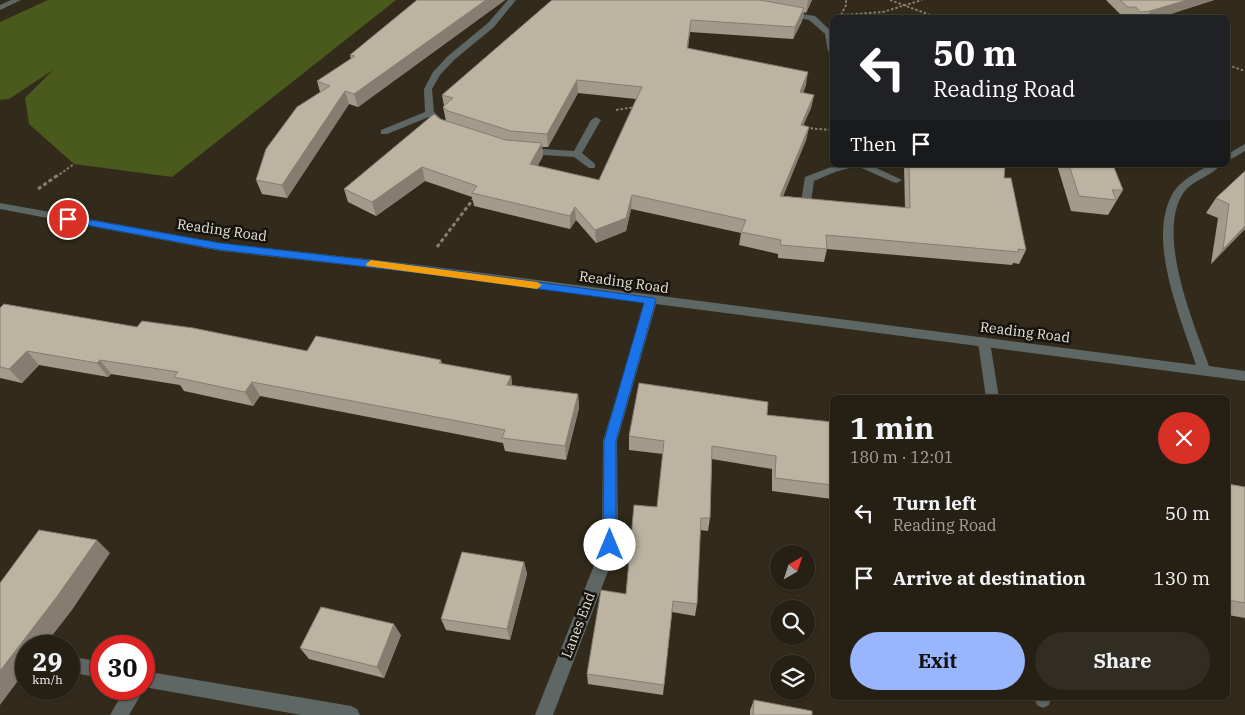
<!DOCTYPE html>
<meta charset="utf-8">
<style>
body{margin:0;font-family:"IBM Plex Serif",serif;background:#322d22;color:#f1f3f6;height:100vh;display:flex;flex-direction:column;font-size:19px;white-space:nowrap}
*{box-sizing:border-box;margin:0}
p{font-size:16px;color:#a4a3a0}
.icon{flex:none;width:28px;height:28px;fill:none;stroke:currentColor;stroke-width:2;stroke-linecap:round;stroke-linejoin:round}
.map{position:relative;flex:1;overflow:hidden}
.side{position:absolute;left:830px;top:395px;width:400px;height:305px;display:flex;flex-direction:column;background:#262014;border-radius:8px;box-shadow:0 1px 4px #0004,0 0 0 1px #423e34}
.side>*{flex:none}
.hud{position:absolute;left:830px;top:15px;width:400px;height:152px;border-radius:8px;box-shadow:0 1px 4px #0004,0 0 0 1px #423e34;background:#202124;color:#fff;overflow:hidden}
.needle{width:32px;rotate:39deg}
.tools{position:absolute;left:770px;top:545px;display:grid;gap:10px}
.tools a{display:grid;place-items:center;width:45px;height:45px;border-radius:50%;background:#262014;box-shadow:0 1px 4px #0004,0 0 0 1px #423e34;font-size:25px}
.speed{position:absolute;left:15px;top:635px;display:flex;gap:10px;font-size:25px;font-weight:700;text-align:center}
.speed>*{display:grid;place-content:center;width:65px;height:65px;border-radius:50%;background:#262014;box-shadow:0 1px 4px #0004,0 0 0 1px #423e34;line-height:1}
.speed small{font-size:12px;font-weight:400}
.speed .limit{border:8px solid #d22;background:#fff;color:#111}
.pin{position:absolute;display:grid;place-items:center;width:42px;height:42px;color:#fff;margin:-21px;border:2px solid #fff;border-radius:50%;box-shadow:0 1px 5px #0007}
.me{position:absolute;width:55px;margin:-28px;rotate:0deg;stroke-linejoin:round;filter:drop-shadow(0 0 4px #0008)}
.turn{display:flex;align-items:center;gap:18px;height:105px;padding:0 20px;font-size:22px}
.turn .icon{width:65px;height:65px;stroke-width:2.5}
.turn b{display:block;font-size:35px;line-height:42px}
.then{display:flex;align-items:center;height:48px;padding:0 20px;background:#0003;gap:10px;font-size:19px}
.round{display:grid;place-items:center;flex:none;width:52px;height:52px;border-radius:26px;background:#322d22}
.summary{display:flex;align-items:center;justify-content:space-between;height:85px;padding:0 20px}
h1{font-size:30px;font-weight:700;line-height:38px}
.cta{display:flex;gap:10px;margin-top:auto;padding:10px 20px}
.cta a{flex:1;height:58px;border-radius:30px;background:#98b5fd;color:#111;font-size:20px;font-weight:700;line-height:58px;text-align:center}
.cta a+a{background:#322d22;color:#f1f3f6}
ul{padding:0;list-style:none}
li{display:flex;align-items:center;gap:15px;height:65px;padding:0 20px}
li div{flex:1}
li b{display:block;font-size:19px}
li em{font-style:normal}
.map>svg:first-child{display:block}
</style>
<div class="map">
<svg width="1245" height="715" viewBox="0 0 1245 715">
<rect width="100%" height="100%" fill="#322b1b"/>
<path fill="#4a591c" d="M48 0H396L172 177 74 164 29 124 25 98 53 70 9 99 0 100V22Z"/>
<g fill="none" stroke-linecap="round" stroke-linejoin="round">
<path stroke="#857f71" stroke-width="2" stroke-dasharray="2.5 2" stroke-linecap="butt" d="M890 0 938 18
M841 15 846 5V0
M842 15 883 12 922 0
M1228 65 1245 71
M616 110 635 107
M806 128 832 130
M56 177 74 164"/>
<path stroke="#857f71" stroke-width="3" stroke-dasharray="4 2.5" stroke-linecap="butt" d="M38 189 58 175
M437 247 474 198"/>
<path fill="#5e6764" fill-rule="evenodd" d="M784 11 815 16 831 31 824 33 809 20 784 15Z
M831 167 836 170 835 172 814 181 811 202 810 204H802L801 202 805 177Z
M984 337 988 339 990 342 999 398H986L978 342 980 339Z
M1034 698H1051L1049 705 1043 708 1037 705Z"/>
<path fill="#5e6764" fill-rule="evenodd" d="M11 0H21L0 10V5Z
M508 0H516L494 27 454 60 440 75 432 89 434 112 447 124V128H441L429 117 387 134H381V130L425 112 424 89 433 72 448 56 488 23Z
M824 29 831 31 832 53 828 51Z
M596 117 601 120 582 153 595 164V168H589L574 157 528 154 523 151 528 148 574 151 591 120Z
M1245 144V151L1228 161V154Z
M840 165H870L902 180 897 183 893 182 857 166 831 173 826 170Z
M1209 165H1221C1211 176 1193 180 1184 192 1155 233 1194 324 1209 366L1245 371V381L656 304 617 441 618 545 553 715H535L602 545 603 441 645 302 420 273 221 251 0 209V203L221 243 420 265 1196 365C1181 318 1144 235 1175 190 1183 179 1198 172 1209 165Z
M69 656 101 662V678L69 672Z
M144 671 351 706 357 709 360 715H301L144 687Z
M125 689H144L129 715H110Z"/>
</g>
<path fill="#a29a8a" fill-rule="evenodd" d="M417 0H505L358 107 349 104 287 198 262 194 256 180 320 92 317 81 351 59 350 55Z
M552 0H812L806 13 804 12 802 21 793 39 690 32 688 48 806 85 803 93 814 95 811 108 803 125 809 127 806 140 783 196 905 208 904 165H1005L1004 178 1026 250 1019 264 1013 263 1012 265 827 249 824 262 778 258V254L739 245 741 233 631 209 626 231 596 243 576 220 570 229 474 206 472 197 425 181 376 216 348 202 344 189 440 119 446 121 443 107 444 106 442 95ZM578 93 636 99 599 180 537 166 543 156 542 147H548Z
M1106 0H1214L1158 18 1123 17Z
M1057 165H1113L1123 190 1108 215 1071 211Z
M1245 171V229L1211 264 1218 218 1206 213 1216 198Z
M0 308 307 351 441 360 442 364 511 376 512 385 578 394 579 408 566 460 505 451 503 443 260 396 253 406 184 391 180 385 111 374 108 377 39 365 22 383 0 378Z
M767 415 832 422V499L772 491V469L712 459 710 518 708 531 700 530 697 604 695 616 672 612 663 695 588 684 587 674 626 594 657 507 663 454 629 450V436Z
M1228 484 1245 487V618L1228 615Z
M524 562 527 574 510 640 446 630 441 619Z
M401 635 384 678 309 659 300 648Z
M754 700 812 715H750V710Z"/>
<path fill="#847d70" d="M486 0H505L358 107 354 94Z
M808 0H812L806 13Z
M1187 0H1214L1158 18H1147L1150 11Z
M804 8 802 21 793 39 795 27Z
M691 20 690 32 686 60 687 48Z
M808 72 806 85 798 105 800 92Z
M577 80 578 93 548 147 547 134Z
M345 91 349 104 287 198 282 185Z
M814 95 811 108 798 138 801 125Z
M809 127 806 140 778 209 780 196Z
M542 143 543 156 531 178 530 164Z
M422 167 425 181 376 216 372 202Z
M632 195 631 209 626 231 596 243 595 230Z
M575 207 576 220 570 229V216Z
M1245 226V229L1211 264 1223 249Z
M27 351 39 365 22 383 9 369Z
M100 360 111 374 108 377 97 363Z
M511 376 513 390 507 385Z
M252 382 260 396 253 406 245 392Z
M578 394 579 408 566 460 565 446Z
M97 540 110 553 72 610 44 646H26V670L0 705V671Z
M524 562 527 574 510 640 507 629Z
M394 624 401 635 384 678 377 667Z"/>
<path fill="#bcb3a0" stroke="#847d70" d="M417 0H486L354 94 345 91 282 185 256 180 266 149 297 107 330 86 317 81 355 56 350 55Z
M552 0H760L804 8 795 27 691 20 687 48 808 72 800 92 814 95 801 125 809 127 780 196 910 208 909 165H1005L1004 178H1011L1026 250 1018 249 1019 252 826 235 827 249 780 245 781 240 741 232 746 220 632 195 626 218 595 230 575 207 570 216 472 193 477 186 422 167 372 202 344 189 434 114 440 119 506 140 542 143 530 164 599 180 642 87 577 80 547 134 511 131 448 111 443 107 453 98 442 95Z
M1120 0H1187L1150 11 1140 12 1136 7H1128Z
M1069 165H1113L1123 190H1112L1116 200 1079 196Z
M1245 171V226L1223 249 1229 204 1216 198Z
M4 304 137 327 142 321 193 328 307 351 316 336 441 360 439 363 511 376 507 385 578 394 565 446 502 438 505 430 252 382 245 392 174 377 178 372 100 360 97 363 27 351 9 369 0 367V308Z
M639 383 768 402 767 415 832 422V485L775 478 776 456 712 446 710 518H701L697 604 673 601 664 685 587 674 601 590 626 594 634 505 657 507 664 441 629 436Z
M1228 484 1245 487V603L1228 600Z
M39 530 97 540 56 598 0 671V583Z
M462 552 524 562 507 629 441 619Z
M321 607 394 624 377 667 300 648Z
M754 700 812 711V715H753Z"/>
<path fill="#1a73e8" stroke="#114b97" d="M68 216 220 243 420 266 654 298 656 300 616 441V545L614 549 610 551 605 549 603 545 604 441 644 303 420 273 220 250 65 221 64 219Z"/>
<path fill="#f59e0b" d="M371 260 537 282 542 285 537 289 367 266 366 264Z"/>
<g text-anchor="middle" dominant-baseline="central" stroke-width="5" stroke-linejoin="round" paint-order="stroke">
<g font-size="14" fill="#e9e4da" stroke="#17130d">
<text transform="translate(222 230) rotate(8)">Reading Road</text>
<text transform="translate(624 282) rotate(8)">Reading Road</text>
<text transform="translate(1025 332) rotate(7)">Reading Road</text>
<text transform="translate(578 625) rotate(-69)">Lanes End</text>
</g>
</g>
</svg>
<div class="tools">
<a><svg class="needle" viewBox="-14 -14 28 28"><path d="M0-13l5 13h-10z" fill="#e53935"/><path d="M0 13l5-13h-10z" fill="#a4a3a0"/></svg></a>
<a><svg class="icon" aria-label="search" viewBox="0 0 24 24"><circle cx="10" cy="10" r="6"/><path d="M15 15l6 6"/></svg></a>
<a><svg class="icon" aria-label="layers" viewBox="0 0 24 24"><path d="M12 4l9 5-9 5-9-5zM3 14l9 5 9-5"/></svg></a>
</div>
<div class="speed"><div>29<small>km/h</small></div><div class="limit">30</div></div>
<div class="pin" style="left:68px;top:219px;background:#d93025"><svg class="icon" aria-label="arrive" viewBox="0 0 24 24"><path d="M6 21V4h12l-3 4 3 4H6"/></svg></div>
<svg class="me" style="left:610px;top:545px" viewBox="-20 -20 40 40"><circle r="19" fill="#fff"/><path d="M0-13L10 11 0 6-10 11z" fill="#1a73e8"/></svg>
<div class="hud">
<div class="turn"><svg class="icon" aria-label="left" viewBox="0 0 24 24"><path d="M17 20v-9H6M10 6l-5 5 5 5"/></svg><div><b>50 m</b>Reading Road</div></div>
<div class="then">Then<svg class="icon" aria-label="arrive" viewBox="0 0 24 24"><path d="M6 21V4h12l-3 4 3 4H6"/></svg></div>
</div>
<section class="side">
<div class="summary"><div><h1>1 min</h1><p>180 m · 12:01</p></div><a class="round" style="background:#d93025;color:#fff"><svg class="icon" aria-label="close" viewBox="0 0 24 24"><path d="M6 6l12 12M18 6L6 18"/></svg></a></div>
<ul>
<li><svg class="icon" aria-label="left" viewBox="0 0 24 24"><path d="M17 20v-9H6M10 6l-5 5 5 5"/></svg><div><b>Turn left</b><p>Reading Road</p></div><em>50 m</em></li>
<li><svg class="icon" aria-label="arrive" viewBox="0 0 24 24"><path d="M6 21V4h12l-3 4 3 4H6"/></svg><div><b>Arrive at destination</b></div><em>130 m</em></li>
</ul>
<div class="cta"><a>Exit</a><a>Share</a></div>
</section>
</div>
